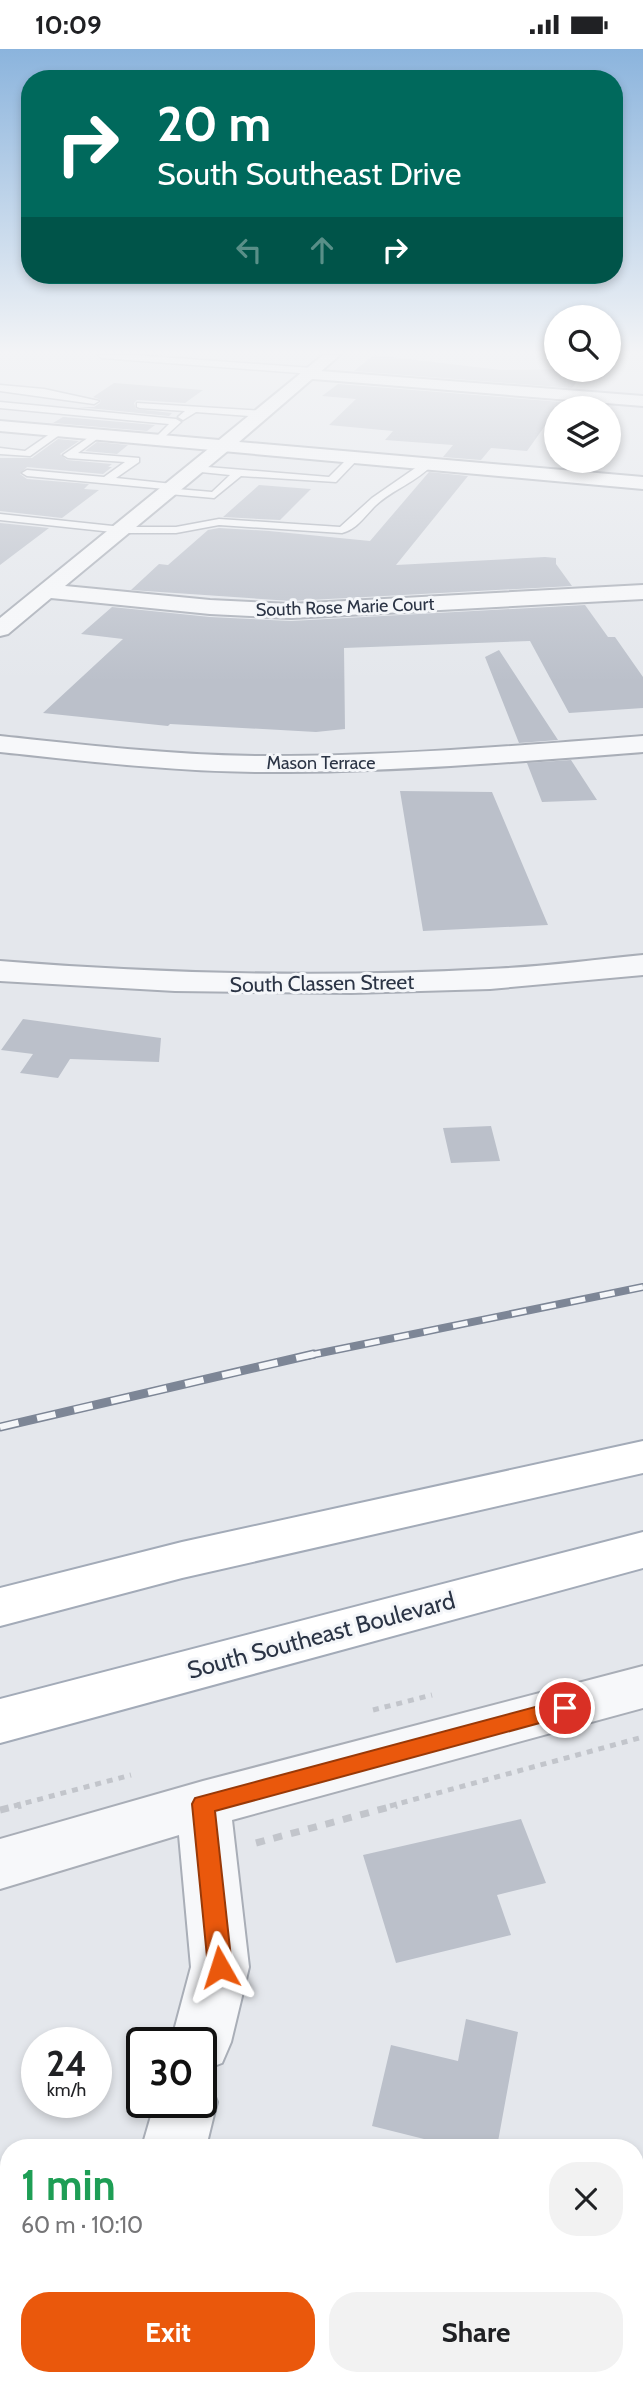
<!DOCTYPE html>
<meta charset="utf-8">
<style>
body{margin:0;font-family:Cabin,sans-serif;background:#f2f2f2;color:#202124;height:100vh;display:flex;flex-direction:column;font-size:26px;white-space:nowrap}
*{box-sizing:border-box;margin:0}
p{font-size:23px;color:#757577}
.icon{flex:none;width:38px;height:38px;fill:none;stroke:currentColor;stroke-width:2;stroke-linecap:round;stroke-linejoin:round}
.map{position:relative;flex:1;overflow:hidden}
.sheet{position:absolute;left:0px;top:2090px;width:644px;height:247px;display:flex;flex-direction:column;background:#fff;border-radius:28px 28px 0 0;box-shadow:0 4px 10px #0003}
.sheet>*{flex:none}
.banner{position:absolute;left:21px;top:21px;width:602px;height:214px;border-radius:28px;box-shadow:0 4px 10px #0003;background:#00695c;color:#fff;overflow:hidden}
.fabs{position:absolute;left:544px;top:256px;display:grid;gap:14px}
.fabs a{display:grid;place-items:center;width:77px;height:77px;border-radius:50%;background:#fff;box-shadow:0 4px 10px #0003;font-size:35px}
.speed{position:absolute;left:21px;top:1978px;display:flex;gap:14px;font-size:35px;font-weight:700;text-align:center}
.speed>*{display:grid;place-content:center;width:91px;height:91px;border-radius:50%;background:#fff;box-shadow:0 4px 10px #0003;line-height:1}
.speed small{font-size:18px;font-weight:400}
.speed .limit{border:4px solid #111;border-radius:10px;background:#fff;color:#111}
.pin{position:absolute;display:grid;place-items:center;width:60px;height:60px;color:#fff;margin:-30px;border:4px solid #fff;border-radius:50%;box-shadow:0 2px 7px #0007}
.me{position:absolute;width:77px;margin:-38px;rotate:354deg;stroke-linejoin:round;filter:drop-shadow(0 0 5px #0008)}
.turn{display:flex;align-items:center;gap:24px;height:147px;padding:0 21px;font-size:32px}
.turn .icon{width:91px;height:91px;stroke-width:2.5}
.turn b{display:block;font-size:49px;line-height:60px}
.lanes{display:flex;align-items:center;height:66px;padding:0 21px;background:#0003;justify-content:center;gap:35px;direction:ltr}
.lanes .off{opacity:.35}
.round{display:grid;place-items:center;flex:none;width:74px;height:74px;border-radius:28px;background:#f2f2f2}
.headline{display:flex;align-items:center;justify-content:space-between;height:119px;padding:0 21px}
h1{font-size:42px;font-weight:700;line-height:52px;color:#1e9e55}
.action{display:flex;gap:14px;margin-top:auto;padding:14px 21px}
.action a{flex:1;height:80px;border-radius:28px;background:#ea580c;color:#fff;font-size:28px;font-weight:700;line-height:80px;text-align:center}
.action a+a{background:#f2f2f2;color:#202124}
.status{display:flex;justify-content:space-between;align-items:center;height:49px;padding:0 35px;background:#fff;direction:ltr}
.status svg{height:19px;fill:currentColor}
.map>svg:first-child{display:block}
</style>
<div class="status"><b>10:09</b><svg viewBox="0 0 49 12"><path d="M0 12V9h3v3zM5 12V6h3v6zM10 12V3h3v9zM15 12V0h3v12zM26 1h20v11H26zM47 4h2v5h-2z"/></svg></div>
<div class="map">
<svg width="643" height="2335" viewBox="0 0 643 2335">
<rect width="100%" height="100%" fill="#e4e7ec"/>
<path fill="#bbc0ca" d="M374 306 501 321 586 320 572 339 354 322Z
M114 334 203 341 185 354 137 351 134 354 136 360 172 364 169 367 78 358H94L100 354 101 351 93 348Z
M338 335 562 353 527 402 491 399 481 411 443 408 453 396 385 391 393 382 329 376 356 350 322 347Z
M63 368 155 376 147 382 53 374Z
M58 390 79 392 60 405 67 411 112 415 108 418H112L103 425 27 418 20 425 27 430 89 435 84 440 99 441 62 469 0 462V409H32Z
M97 393 128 396 117 405 85 402Z
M429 423 468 427 396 516 545 508 556 509V515L572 537 291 552 131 541 159 515 168 516 208 481 219 479 269 482 370 492Z
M259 436 311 440 280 471 223 468Z
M0 474 49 479 0 516Z
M585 556 608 588H615L643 628V659L569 664 530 592 344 599 345 680 316 683 170 675 168 677 43 664 123 590 81 585 112 558 210 568 291 572Z
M499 601 558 691 519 694 485 608Z
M571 711 597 751 542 753 527 714Z
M400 742 492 743 548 876 423 882Z
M23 970 161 989 159 1013 70 1010 58 1029 20 1024 33 1005 1 1001Z
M491 1077 500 1112 451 1114 443 1079Z
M521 1770 546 1834 497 1846 511 1886 396 1914 363 1806Z
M466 1970 518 1983 497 2098H456L372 2077 391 1996 458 2012Z"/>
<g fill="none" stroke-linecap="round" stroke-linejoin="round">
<g stroke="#a9aeb7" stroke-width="3">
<path id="service" d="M98 306H134L312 319 316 322 312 325 102 309Z
M0 336 44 340 99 352 94 355 0 342Z
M0 353 176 370 181 373 158 394 153 391 169 375 0 359Z
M137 354 262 362 267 365 262 368 196 363 183 371 178 368 185 362 140 359 137 358Z
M57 380 65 382 30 407 0 405V399L25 402Z
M98 382 101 383V387L78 404 139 409V413L116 429 173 435 177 436V440L212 443 230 426 191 422V418L195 417 329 428 351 406 360 408 336 433 241 427 214 449 169 445 165 444V440L27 427 22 424 27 421 104 428 125 413 68 409 63 406Z
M424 413 433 415C417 433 393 440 375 457 364 468 357 480 342 484L219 476 176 484H122L0 471V465L122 478H176L219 470 340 478 372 449Z"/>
</g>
<g stroke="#a9aeb7" stroke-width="4">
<path id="minor" d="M307 321 643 347V357L301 329 299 326 301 323Z
M224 391 230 392 233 396 230 400 65 537 210 551 291 555 643 536V550L291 569 210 565 51 549 8 585 0 587V569L218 392Z
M0 687C85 696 170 706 255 707 384 708 514 697 643 687V703C514 713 384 724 255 723 170 722 85 712 0 703Z
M643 906V926L490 940 351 944 175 942 0 932V912C163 925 326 929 489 920 541 918 592 911 643 906Z
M643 1617V1659L232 1771 249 1918 231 1993 222 2014 201 2022V1993H171L191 1918 179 1786 0 1840V1790L203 1732Z
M201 2028 208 2031 217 2053 206 2098H142L155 2053H201Z
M9 2326V2328H81L78 2335H5Z"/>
</g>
<g stroke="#a9aeb7" stroke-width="4">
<path id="tertiary" d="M323 306H340L239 393 643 428V440L0 382V372L219 391Z"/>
</g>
<g stroke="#a3abb8" stroke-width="4">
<path id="primary" d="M643 1392V1424L182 1529 0 1577V1539L182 1493Z
M643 1483V1519L0 1694V1650Z"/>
</g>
<path stroke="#c2c5cb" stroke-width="5" stroke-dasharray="6 6" stroke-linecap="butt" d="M373 1661 432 1646
M14 1757 131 1726
M390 1757 643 1688"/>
<path stroke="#c2c5cb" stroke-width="7" stroke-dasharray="9 9" stroke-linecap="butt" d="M0 1761 21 1756
M256 1794 397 1756"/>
<use href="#service" fill="#f7f8fa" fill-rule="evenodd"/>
<use href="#minor" fill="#f7f8fa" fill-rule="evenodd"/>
<use href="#tertiary" fill="#f7f8fa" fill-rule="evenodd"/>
<use href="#primary" fill="#fff" fill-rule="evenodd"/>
<g stroke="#7d8696" stroke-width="8">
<path id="rail-far1" d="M306 1307 643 1238"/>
</g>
<g stroke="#7d8696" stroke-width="9">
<path id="rail" d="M0 1378 314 1305"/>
</g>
<use href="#rail-far1" stroke="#f4f6f9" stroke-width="5" stroke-dasharray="15" stroke-linecap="butt"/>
<use href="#rail" stroke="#f4f6f9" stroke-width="6" stroke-dasharray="19" stroke-linecap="butt"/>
</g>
<linearGradient id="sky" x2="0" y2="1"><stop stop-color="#8bb4dd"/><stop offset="0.48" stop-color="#f3f4f6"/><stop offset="1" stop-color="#f3f4f6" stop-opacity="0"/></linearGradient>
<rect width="643" height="633" fill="url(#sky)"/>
<path fill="#ea580c" stroke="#983908" stroke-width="2" d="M565 1650 573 1653 576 1659 573 1665 215 1762 232 1918 228 1926 220 1930 211 1926 208 1918 192 1755 195 1749Z"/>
<g text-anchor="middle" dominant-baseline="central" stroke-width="6" stroke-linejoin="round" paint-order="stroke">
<g font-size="18" fill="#2b3445" stroke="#f4f6f9">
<text transform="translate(345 558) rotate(-2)">South Rose Marie Court</text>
<text x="321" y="714">Mason Terrace</text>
</g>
<g font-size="21" fill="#2b3445" stroke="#f4f6f9">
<text transform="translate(322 934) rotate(-1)">South Classen Street</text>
</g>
<g font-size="24" fill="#2b3445" stroke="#f4f6f9">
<text transform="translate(321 1586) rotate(-15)">South Southeast Boulevard</text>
</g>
</g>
</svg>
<div class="fabs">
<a><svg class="icon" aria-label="search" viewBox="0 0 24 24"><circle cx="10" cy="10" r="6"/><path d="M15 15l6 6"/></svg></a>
<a><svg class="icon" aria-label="layers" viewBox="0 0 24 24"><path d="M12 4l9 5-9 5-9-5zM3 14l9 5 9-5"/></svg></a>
</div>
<div class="speed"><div>24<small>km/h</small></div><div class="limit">30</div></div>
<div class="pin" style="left:565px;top:1659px;background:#d93025"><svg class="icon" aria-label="arrive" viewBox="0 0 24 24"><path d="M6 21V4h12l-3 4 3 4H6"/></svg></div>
<svg class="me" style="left:220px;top:1918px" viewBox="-20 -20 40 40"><path d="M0-17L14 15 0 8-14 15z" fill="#ea580c" stroke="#fff" stroke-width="4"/></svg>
<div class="banner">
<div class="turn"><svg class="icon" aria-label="right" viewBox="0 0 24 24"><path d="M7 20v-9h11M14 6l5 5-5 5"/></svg><div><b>20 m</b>South Southeast Drive</div></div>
<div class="lanes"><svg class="icon off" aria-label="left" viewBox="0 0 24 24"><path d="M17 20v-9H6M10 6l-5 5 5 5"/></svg><svg class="icon off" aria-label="ahead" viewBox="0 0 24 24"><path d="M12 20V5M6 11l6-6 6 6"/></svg><svg class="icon" aria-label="right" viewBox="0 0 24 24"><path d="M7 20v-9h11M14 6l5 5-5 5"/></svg></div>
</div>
<section class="sheet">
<div class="headline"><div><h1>1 min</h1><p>60 m · 10:10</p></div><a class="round"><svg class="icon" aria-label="close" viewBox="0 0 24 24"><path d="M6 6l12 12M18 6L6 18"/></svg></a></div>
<div class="action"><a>Exit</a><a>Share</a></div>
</section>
</div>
